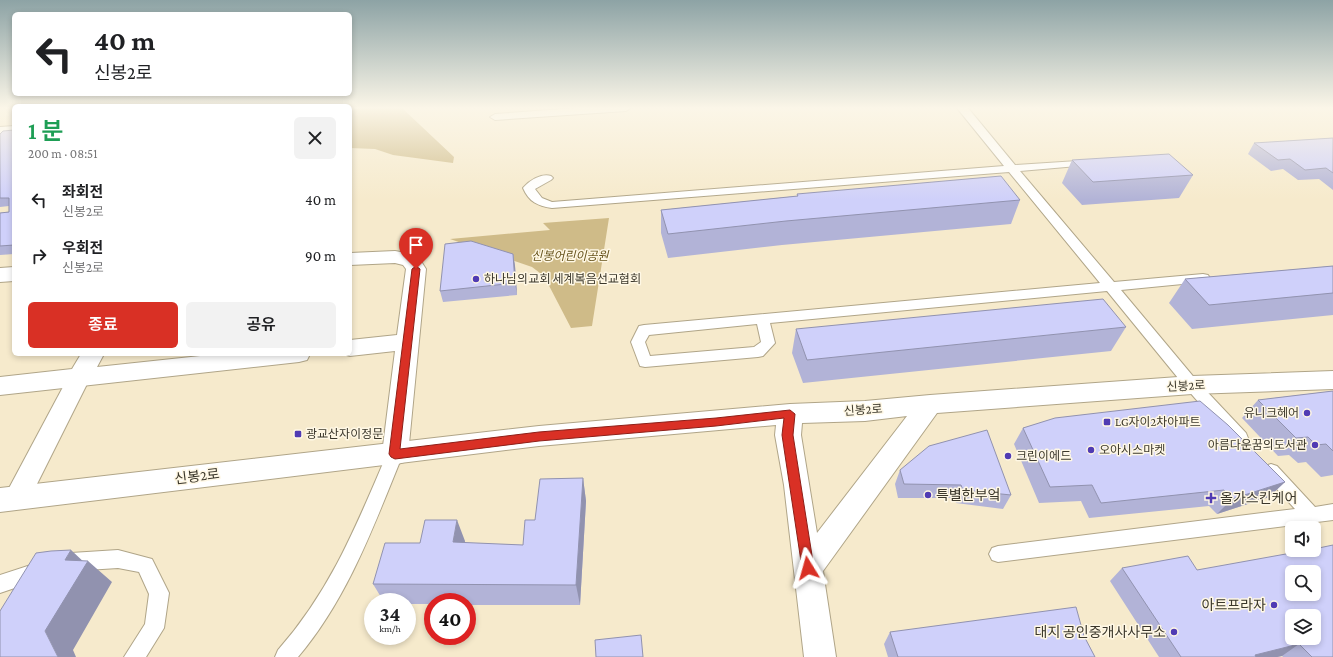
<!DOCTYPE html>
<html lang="ko">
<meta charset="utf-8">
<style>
body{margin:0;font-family:"Crimson Pro","Noto Sans KR",serif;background:#f2f2f2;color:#202124;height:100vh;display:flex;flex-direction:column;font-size:15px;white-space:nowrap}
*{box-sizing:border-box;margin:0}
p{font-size:13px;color:#757577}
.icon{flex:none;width:22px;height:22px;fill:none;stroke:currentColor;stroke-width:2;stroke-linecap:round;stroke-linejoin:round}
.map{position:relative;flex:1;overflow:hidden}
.side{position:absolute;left:12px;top:104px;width:340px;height:252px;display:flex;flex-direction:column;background:#fff;border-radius:6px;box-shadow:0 2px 6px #0003}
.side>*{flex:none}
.banner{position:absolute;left:12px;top:12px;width:340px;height:84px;border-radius:6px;box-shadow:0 2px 6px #0003;background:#fff;color:#202124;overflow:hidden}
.controls{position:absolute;left:1285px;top:521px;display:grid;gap:8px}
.controls a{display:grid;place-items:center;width:36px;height:36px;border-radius:6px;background:#fff;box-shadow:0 2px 6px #0003;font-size:20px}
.speed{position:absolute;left:364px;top:593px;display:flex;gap:8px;font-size:20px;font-weight:700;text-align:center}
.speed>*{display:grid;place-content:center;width:52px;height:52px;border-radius:50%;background:#fff;box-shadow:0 2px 6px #0003;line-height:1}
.speed small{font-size:10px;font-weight:400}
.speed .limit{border:6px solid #d22;background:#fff;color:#111}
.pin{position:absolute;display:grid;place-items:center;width:34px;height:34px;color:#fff;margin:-41px -17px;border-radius:50% 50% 50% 0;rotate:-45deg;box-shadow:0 0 4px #0007}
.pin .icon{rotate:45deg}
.me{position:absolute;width:44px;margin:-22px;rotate:352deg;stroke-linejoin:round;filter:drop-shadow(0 0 3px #0008)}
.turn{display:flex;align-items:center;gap:14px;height:84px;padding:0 16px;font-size:18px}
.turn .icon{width:52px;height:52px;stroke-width:2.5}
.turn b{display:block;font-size:28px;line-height:34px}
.round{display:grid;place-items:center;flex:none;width:42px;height:42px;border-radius:6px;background:#f2f2f2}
.overview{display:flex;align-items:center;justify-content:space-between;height:68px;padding:0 16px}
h1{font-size:24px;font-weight:600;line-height:30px;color:#1e9e55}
.primary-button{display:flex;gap:8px;margin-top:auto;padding:8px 16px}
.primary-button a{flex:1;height:46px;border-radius:6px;background:#d93025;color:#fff;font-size:16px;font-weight:600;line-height:46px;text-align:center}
.primary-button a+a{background:#f2f2f2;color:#202124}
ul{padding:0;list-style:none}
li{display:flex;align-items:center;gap:12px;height:56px;padding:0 16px}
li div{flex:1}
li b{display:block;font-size:15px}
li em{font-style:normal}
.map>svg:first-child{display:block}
</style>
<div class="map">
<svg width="1333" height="657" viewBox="0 0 1333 657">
<rect width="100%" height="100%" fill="#f6eacc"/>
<path fill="#cfbb88" d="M351 108H402L454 157 453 163 393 155 375 149 350 148Z
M609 218 592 326 571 328 544 276 532 267 450 239 550 230 543 223Z"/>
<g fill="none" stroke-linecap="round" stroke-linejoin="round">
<g stroke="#b0a588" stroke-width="2">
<path id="service" d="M577 108H631L626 111 495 120 490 117 495 114Z
M957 108H968L1015 165 1093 160 1094 162 1089 165 1020 171 1114 282 1203 274 1208 275 1210 278 1208 281 1203 282 1121 290 1197 381 1246 433 1248 438 1246 443 1240 445 1234 443 1187 389 1107 291 770 323 775 343 763 356 758 357 645 367 640 366 631 342 639 326 644 325 1100 283 1009 172 552 208C538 206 529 202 523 188 529 181 541 173 551 176L553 178 551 180 535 189 542 198 552 202 1004 166ZM757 324 761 342 754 347 650 356 645 342 649 335Z
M395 447 401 449 403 454C374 525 348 598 298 657H275L278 650C331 590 356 526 387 454L389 449Z
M1271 464 1277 466 1315 507 1333 504V520L998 562 992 560 989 554 992 548 998 546 1295 509 1265 476 1263 471 1265 466Z
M118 550 152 559 169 593 164 628 146 657H124L145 624 149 594 139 572 118 568 71 571 64 568 62 562 64 556 71 553Z
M40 562 47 565 49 571 47 577 0 593V575Z"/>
</g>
<g stroke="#b0a588" stroke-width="2">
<path id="pedestrian" d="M79 370 87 372 90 378 26 506 17 509 8 506 4 498 8 490 71 372Z"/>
</g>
<g stroke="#b0a588" stroke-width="2">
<path id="minor" d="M14 126V136L0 137V127Z
M395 251 417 255 426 269 408 454 404 462 395 465 386 462 382 454 395 351 350 356 343 354H350V340L397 335 406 269 403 265 395 263 350 265V253Z
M14 267V281L0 282V268Z
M81 354H104L97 367 219 354H310L307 360 299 362 0 395V377L72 369Z"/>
</g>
<g stroke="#b0a588" stroke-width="2">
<path id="tertiary" d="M1333 371V389L1192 394 937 413 823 571 836 657H804L784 485 775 435 776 425 539 446 0 512V488L539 426 790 404 865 401 930 395 1192 376ZM907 416 817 533 801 435 802 423 865 421Z"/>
</g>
<use href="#service" fill="#fff" fill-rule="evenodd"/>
<use href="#pedestrian" fill="#fff" fill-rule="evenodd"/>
<use href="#minor" fill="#fff" fill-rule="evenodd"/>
<use href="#tertiary" fill="#fff" fill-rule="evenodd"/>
</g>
<path fill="#b2b3d7" d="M14 130V254L0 255V213L9 212V206L0 207V134Z
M1333 138V190L1319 179 1298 180 1283 169 1271 171 1248 154 1254 143Z
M1072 160 1193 175 1179 198 1082 205 1062 183Z
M797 194 1020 200 1011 224 782 245 668 258 661 233V210L797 196Z
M513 254 515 266 517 295 443 302 440 291Z
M1333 266V315L1192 329 1169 303 1185 279Z
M1126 327 1111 351 803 383 792 353 796 329Z
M1333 391V475L1321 477 1306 462 1298 463 1289 455 1278 456 1242 418 1258 400Z
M1023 428 1285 482 1269 497 1217 514 1209 506 1089 518 1081 501 1039 503 1014 444Z
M900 470 1011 495 1003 509 956 503 954 498H898L895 484Z
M583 478 586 501 580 605H467V602H433V604H407V602H384L373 584 420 543 465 541V543L523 545 535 520Z
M1122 568 1197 570 1333 657H1283L1282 656 1277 657H1159L1110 581Z
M890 632 1084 636 1095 657H888L884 644Z"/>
<path fill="#9192af" d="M513 254 515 266 517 295 515 283Z
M583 478 586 501 580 605 576 585Z
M1285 482 1269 497 1217 514 1232 499Z
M457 520 465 541 461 564 453 542Z
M71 550 86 564 88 561 112 582 73 650 76 657H58L45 631 65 560Z
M1299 644 1282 656 1277 657H1252L1255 655Z"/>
<path fill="#cfd0fa" stroke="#9192af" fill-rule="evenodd" d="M14 130V245L0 246V213L9 212V198H0V134L3 131Z
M1333 138V173L1326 168 1305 170 1290 159 1278 160 1254 143Z
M1169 154 1193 175 1093 182 1072 160Z
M1001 176 1020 200 786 221 668 234 661 210 798 196 797 194Z
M471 241 513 254 515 283 440 291 445 244Z
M1333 266V293L1209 305 1185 279Z
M1103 299 1126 327 807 360 796 329Z
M1333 391V451L1326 444 1316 445 1308 437 1296 438 1258 400Z
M1200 401 1228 425 1285 482 1232 499 1224 490 1101 503 1092 485 1050 487 1023 428 1055 418Z
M987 430 1011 495 963 490 961 485 904 484 900 470 929 446Z
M583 478 576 585 373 584 385 543H420L425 520H457L453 542 523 545 525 520H535L540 479Z
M1333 545V657H1312L1299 644 1255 655 1256 657H1181L1122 568 1188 556 1197 570 1308 550H1314V549ZM1292 572H1314V594H1292ZM1292 616H1314V638H1292Z
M71 550 65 560 88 561 45 631 58 657H0V611L36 553 51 551Z
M1076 607 1084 636 1095 657H898L890 632Z
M641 635 643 657H596L595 640Z"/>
<linearGradient id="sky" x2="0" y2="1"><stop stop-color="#8da3a5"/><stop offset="0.54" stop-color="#fbf6e8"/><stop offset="1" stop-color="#fbf6e8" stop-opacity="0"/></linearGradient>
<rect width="1333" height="200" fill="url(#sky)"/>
<path fill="#d93025" stroke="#8d1f18" d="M416 266 420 269 400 449 539 432 716 418 790 410 795 414 793 435 814 568 812 572 808 574 804 572 802 568 782 435 784 418 716 426 539 441 395 459 391 457 389 454 412 269Z"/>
<g fill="#503bb3" stroke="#fff8e5" stroke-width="1.5">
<circle cx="476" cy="279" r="4"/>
<circle cx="1307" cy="413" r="4"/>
<rect x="1103" y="418" width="8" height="8" rx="2"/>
<rect x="294" y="430" width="8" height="8" rx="2"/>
<circle cx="1315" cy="445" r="4"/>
<circle cx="1091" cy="450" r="4"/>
<circle cx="1008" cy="456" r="4"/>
<circle cx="928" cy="495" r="4"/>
<path d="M1209 492h4v4h4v4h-4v4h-4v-4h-4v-4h4z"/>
<circle cx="1274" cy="605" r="4"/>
<circle cx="1174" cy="632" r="4"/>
</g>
<g text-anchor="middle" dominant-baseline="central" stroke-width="3" stroke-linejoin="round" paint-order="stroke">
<g font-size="12" font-style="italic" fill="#67531c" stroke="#fff8e5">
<text x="570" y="256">신봉어린이공원</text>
</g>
<g font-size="12" fill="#3b372b" stroke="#fff8e5" text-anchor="start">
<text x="484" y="279">하나님의교회 세계복음선교협회</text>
<text x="1299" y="413" text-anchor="end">유니크헤어</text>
<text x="1115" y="422">LG자이2차아파트</text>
<text x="306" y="434">광교산자이정문</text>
<text x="1307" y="445" text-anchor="end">아름다운꿈의도서관</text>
<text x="1099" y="450">오아시스마켓</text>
<text x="1016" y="456">크린이에드</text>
</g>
<g font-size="12" fill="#3b372b" stroke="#fff8e5">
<text transform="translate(1186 386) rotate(-3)">신봉2로</text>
<text transform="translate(863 410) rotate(-4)">신봉2로</text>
</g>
<g font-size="14" fill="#3b372b" stroke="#fff8e5">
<text transform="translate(197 476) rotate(-7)">신봉2로</text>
</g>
<g font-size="14" fill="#3b372b" stroke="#fff8e5" text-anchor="start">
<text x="936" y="495">특별한부엌</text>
<text x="1220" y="498">올가스킨케어</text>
<text x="1266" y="605" text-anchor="end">아트프라자</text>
<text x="1166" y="632" text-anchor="end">대지 공인중개사사무소</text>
</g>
</g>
</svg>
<div class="controls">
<a><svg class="icon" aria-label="sound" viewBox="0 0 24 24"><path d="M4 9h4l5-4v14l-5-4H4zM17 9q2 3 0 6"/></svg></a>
<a><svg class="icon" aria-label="search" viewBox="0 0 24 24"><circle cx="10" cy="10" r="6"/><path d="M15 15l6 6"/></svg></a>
<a><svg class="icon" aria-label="layers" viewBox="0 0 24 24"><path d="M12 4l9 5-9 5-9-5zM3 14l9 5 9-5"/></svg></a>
</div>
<div class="speed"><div>34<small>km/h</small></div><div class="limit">40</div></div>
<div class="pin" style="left:416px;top:269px;background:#d93025"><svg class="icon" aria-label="arrive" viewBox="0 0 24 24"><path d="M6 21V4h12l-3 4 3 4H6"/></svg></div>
<svg class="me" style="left:808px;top:568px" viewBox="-20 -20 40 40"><path d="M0-17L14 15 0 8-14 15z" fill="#d93025" stroke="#fff" stroke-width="4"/></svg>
<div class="banner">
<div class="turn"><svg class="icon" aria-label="left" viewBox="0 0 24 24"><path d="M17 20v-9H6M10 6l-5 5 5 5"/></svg><div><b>40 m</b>신봉2로</div></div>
</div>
<section class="side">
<div class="overview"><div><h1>1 분</h1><p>200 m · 08:51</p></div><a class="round"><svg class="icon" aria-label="close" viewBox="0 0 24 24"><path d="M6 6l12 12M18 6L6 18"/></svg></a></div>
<ul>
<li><svg class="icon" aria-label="left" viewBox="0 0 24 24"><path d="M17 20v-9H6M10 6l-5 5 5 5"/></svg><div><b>좌회전</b><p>신봉2로</p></div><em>40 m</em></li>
<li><svg class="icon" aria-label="right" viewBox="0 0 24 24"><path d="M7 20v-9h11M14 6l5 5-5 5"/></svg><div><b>우회전</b><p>신봉2로</p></div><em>90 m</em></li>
</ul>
<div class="primary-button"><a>종료</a><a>공유</a></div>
</section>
</div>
